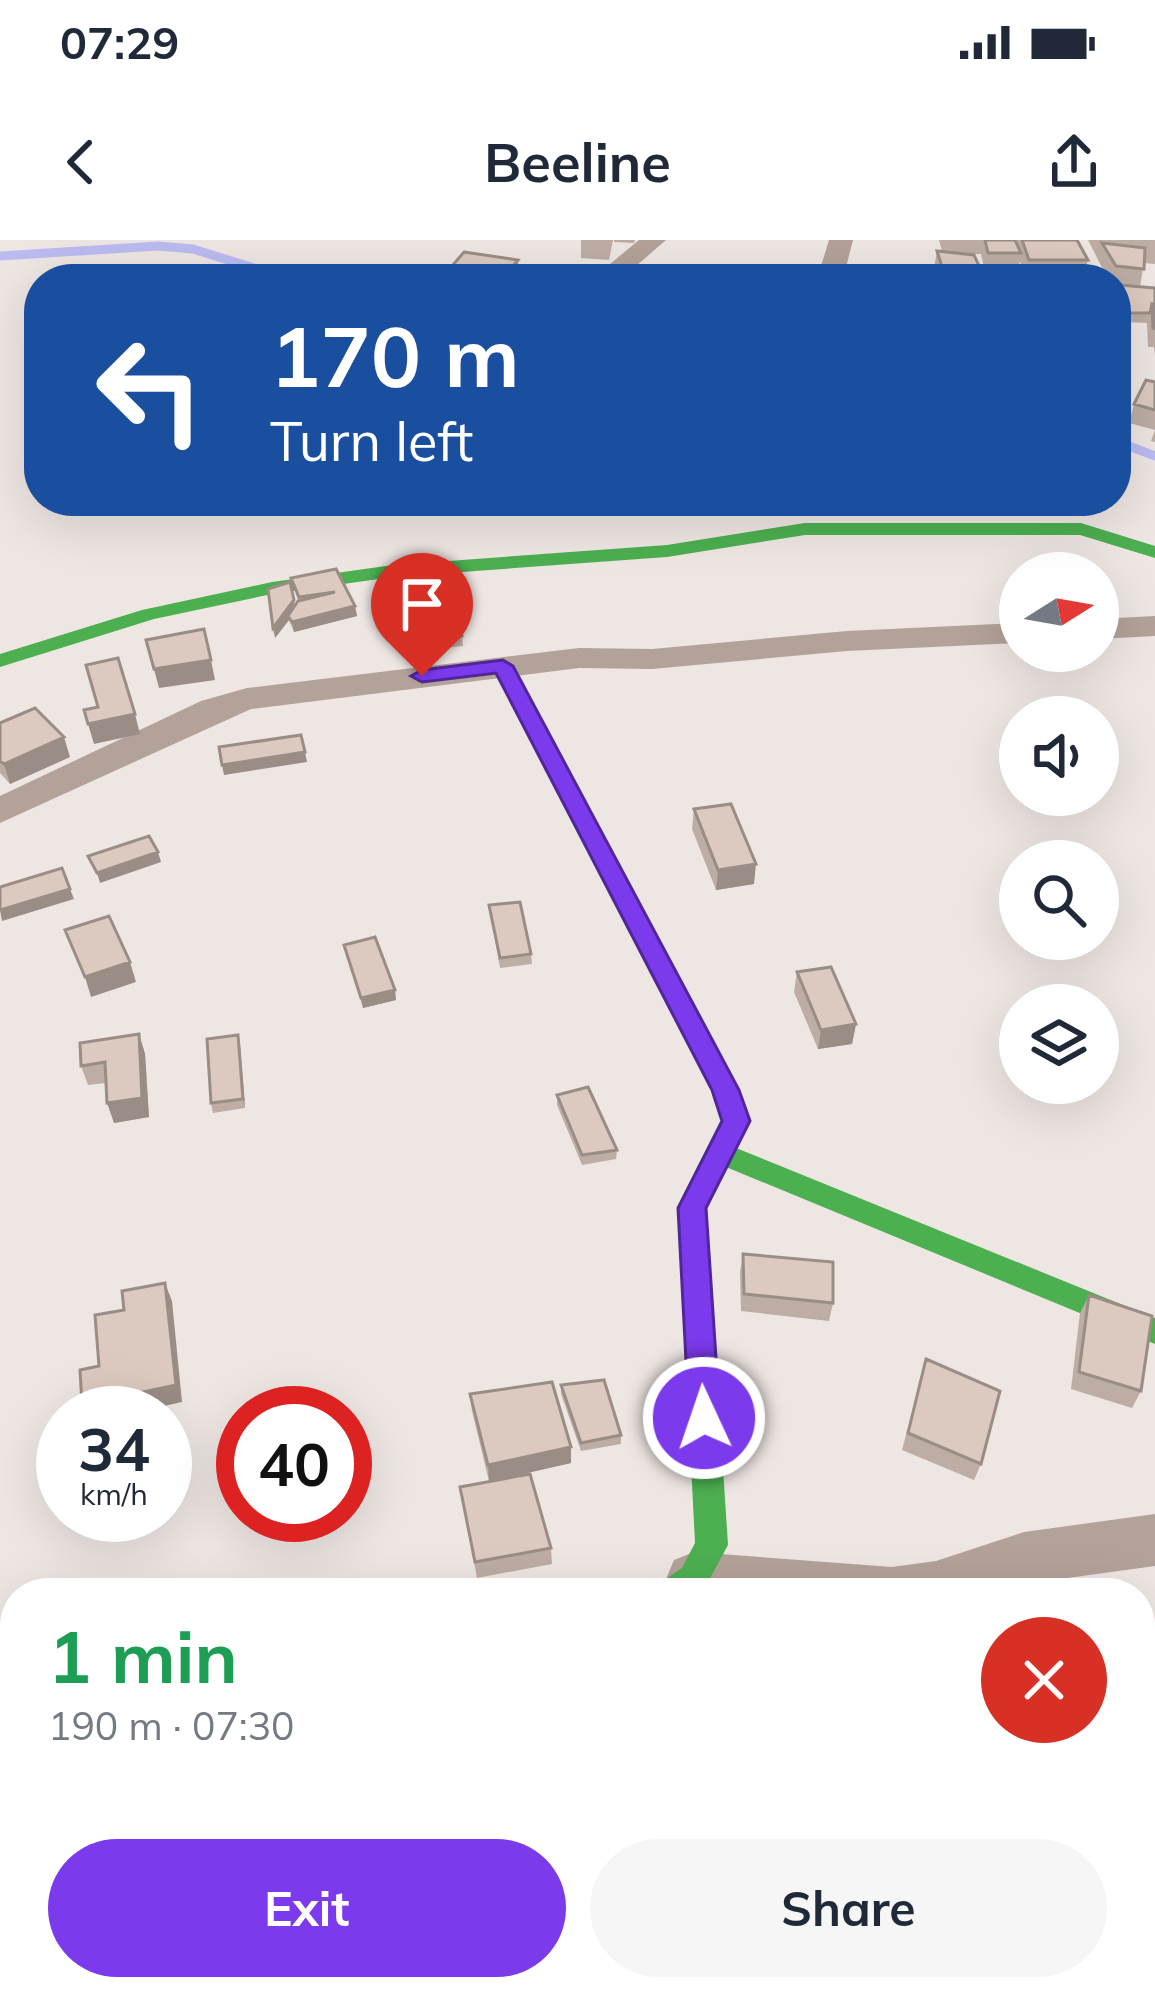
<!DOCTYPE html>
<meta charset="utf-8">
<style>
body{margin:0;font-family:Mulish,sans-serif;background:#f6f6f7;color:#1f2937;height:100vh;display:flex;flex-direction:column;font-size:45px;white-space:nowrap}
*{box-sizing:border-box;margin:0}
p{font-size:39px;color:#747a83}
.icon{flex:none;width:66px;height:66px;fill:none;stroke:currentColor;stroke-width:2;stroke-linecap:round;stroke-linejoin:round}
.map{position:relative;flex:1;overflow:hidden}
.details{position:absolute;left:0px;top:1338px;width:1155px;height:423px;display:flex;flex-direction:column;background:#fff;border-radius:48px 48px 0 0;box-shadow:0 12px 48px #0002}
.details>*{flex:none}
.guide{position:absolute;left:24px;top:24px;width:1107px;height:252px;border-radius:48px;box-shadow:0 12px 48px #0002;background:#1a4fa0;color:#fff;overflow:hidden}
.needle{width:78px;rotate:79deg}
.fabs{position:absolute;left:999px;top:312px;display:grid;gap:24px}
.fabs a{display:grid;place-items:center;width:120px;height:120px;border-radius:50%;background:#fff;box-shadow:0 12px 48px #0002;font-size:60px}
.speed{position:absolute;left:36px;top:1146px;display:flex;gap:24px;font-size:60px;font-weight:700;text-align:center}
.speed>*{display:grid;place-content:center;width:156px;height:156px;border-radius:50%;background:#fff;box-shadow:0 12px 48px #0002;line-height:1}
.speed small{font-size:30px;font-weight:400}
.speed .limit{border:18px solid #d22;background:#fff;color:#111}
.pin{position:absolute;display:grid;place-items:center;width:102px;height:102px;color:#fff;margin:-123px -51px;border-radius:50% 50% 50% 0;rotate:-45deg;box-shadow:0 0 12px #0007}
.pin .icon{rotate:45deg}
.me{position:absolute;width:132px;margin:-66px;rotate:357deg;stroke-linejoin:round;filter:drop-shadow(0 0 9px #0008)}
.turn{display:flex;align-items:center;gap:42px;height:252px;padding:0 48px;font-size:54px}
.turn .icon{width:156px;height:156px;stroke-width:2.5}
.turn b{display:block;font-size:84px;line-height:102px}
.round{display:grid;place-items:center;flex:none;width:126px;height:126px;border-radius:63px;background:#f6f6f7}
.summary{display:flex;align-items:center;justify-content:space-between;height:204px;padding:0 48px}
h1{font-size:72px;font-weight:700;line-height:90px;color:#1e9e55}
.primary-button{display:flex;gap:24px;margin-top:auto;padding:24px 48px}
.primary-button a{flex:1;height:138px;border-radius:72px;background:#7c3aed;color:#fff;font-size:48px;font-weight:700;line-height:138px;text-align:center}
.primary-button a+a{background:#f6f6f7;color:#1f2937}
.status{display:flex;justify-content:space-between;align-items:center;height:84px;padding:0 60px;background:#fff;direction:ltr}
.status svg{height:33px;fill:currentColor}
header{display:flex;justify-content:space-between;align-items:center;height:156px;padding:0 48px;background:#fff;font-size:54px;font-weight:700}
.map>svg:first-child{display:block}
</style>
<div class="status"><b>07:29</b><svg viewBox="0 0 49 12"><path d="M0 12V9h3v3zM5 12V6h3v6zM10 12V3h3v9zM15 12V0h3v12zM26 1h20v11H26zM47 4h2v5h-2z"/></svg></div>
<header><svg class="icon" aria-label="back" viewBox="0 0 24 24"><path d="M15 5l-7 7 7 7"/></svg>Beeline<svg class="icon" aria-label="share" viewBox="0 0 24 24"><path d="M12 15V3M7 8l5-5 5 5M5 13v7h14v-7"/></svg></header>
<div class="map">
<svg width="1155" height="1759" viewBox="0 0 1155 1759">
<rect width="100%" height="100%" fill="#eee6e3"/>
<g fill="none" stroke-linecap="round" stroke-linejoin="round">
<path stroke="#bcbbf1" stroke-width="9" d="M0 16 158 6 193 9 289 39
M1116 201 1155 216"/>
<path fill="#b3a299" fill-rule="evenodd" d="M639 0H666L621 39H592Z
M829 0H853L843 39H817Z
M1155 376V396L1098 399V379Z
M1020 383V403L847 411 652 429 579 428 251 469 0 583V556L201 461 247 448 579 408 652 409 847 391Z
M1155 1274V1326L1024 1344 999 1353H672L666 1339 674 1320 694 1312 892 1327 936 1321 1024 1292Z
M0 1496 15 1502V1578L0 1572Z
M106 1746H171L177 1759H111Z"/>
<path fill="#4caf50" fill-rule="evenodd" d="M805 283H1081L1155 306V318L1080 295H805L667 317 393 337 272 354 154 379 0 427V414L142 370 272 342 393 325 667 305Z
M503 420 513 426 739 850 750 881 736 908 1155 1078V1104L726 927 706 968 728 1305 702 1353H656L661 1342 682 1328 695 1303 678 968 722 881 713 850 493 426Z"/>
</g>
<path fill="#bdada4" d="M581 0H613L609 20 581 18Z
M614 0H635L634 3 614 2Z
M939 0H1077L1088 20 1083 38H1025L1020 21 1017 31H985L981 14H968L985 39H938L934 28 937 11H942Z
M1088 0H1155V24L1144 23 1140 47 1155 48V116L1154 107H1148L1147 83 1126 82 1125 73H1118L1117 54 1119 45 1130 46 1116 44V39H1108Z
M518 20 517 39H417L453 29V25Z
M1155 142V202L1151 201 1155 190 1129 183 1134 164Z
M291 338 355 366 357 376 294 392 289 380 275 398 298 361Z
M425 356 462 396 463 406 436 409Z
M0 483 70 517 10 544 0 533Z
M694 569 754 644 716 650 692 589Z
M489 665 531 714 532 724 500 728Z
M344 705 395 750 396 760 363 768Z
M797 732 856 784 852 804 818 809 794 752Z
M139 794 145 814 149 877 114 883 106 843 88 845 81 826Z
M240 805 245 868 213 873 211 863Z
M557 855 617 910 616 919 582 925 557 865Z
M743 1014 833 1063 829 1081 741 1071 740 1032Z
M1089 1055 1141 1151 1132 1168 1071 1149 1080 1073Z
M926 1119 981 1224 974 1240 902 1210Z
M561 1145 621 1195V1204L581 1211 561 1154Z
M470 1154 571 1207V1223L494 1240 551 1308 552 1324 477 1338 460 1247 489 1241 472 1171Z
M779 1746H933V1759H780L778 1758Z"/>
<path fill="#9a8d86" d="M518 20V38L507 39V33Z
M294 360 296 371 288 376 289 380 275 398 273 388Z
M355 366 357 376 294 392 292 382Z
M211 420 215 440 159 448 154 429Z
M135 474 140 494 94 504 88 484Z
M64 497 70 517 10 544 4 524Z
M305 512 307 522 224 535 222 525Z
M158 612 161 622 100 643 97 633Z
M756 624 754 644 716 650 718 630Z
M70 649 74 659 2 681 0 670Z
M130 722 136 742 91 757 85 737Z
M395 750 396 760 363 768 361 758Z
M856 784 852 804 818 809 821 790Z
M139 794 145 814 149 877 114 883 107 863Z
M238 795 240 805 245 868 243 859Z
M165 1043 172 1061 182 1162 133 1173H86L82 1165Z
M571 1207V1223L489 1242 488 1225Z"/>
<path fill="#dcc9bf" stroke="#9a8d86" stroke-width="3" d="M985 0H1015L1021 13H988Z
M1022 0H1077L1088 20H1029Z
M1102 3 1145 8 1144 29 1116 26Z
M937 11 974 15 985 39H946Z
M464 12 518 20 507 33 453 25Z
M428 26 489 35 486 39H417Z
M1119 45 1155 48V65L1152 64 1150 73H1128L1127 64 1120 63Z
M1152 64 1155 65V89L1153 88Z
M1146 140 1155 142V170L1134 164Z
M336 329 355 366 292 382 288 376 298 361 335 352 299 357 291 338Z
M290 342 294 360 273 388 268 349Z
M452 353 462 396 436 399 425 356Z
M204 389 211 420 154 429 146 400Z
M118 418 135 474 88 484 84 470 98 467 86 425Z
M35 468 64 497 4 524 0 521V483Z
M301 495 305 512 222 525 219 507Z
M731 564 756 624 718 630 694 569Z
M149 596 158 612 97 633 88 616Z
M62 628 70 649 0 670V647Z
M520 662 531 714 500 718 489 665Z
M109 676 130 722 85 737 65 690Z
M375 697 395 750 361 758 344 705Z
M831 727 856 784 821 790 797 732Z
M139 794 142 858 107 863 105 822 81 826 80 803Z
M238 795 243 859 211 863 207 799Z
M588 847 617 910 582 915 557 855Z
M743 1014 833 1022V1063L744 1054Z
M165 1043 176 1145 82 1165 80 1130 99 1126 95 1075 124 1070 122 1051Z
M1089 1055 1152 1076 1141 1151 1079 1132Z
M926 1119 1000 1151 981 1224 908 1193Z
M604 1140 621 1195 581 1203 561 1145Z
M552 1142 571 1207 488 1225 470 1154Z
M530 1234 551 1308 475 1322 460 1247Z
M874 1348 914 1353H873Z
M782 1746H933V1759H814L782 1749Z"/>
<path fill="#7c3aed" stroke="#51269a" stroke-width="3" d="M503 420 513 426 739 850 750 881 706 968 720 1178 716 1188 704 1192 693 1188 689 1178 678 968 722 881 712 850 496 433 422 442 411 436 422 430Z"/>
</svg>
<div class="fabs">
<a><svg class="needle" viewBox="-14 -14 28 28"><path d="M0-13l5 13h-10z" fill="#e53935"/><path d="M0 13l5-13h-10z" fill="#747a83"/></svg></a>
<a><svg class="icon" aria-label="sound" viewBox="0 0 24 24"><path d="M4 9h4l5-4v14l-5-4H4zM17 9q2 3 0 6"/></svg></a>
<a><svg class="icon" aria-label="search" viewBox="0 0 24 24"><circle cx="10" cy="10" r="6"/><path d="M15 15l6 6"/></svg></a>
<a><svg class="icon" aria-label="layers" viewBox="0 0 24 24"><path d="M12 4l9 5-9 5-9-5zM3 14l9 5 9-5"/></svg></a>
</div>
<div class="speed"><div>34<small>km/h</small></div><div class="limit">40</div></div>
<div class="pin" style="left:422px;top:436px;background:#d93025"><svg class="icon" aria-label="arrive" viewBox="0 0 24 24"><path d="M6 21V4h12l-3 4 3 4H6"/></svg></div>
<svg class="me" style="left:704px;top:1178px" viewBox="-20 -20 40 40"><circle r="17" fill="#7c3aed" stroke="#fff" stroke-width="3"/><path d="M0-11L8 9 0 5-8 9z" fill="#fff"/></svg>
<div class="guide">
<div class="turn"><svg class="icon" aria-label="left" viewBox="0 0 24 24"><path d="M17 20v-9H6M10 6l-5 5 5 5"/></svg><div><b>170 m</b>Turn left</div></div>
</div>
<section class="details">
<div class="summary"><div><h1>1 min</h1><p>190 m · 07:30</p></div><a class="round" style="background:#d93025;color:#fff"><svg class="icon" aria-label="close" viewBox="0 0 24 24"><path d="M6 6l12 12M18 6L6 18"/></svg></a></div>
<div class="primary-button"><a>Exit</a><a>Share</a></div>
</section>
</div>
